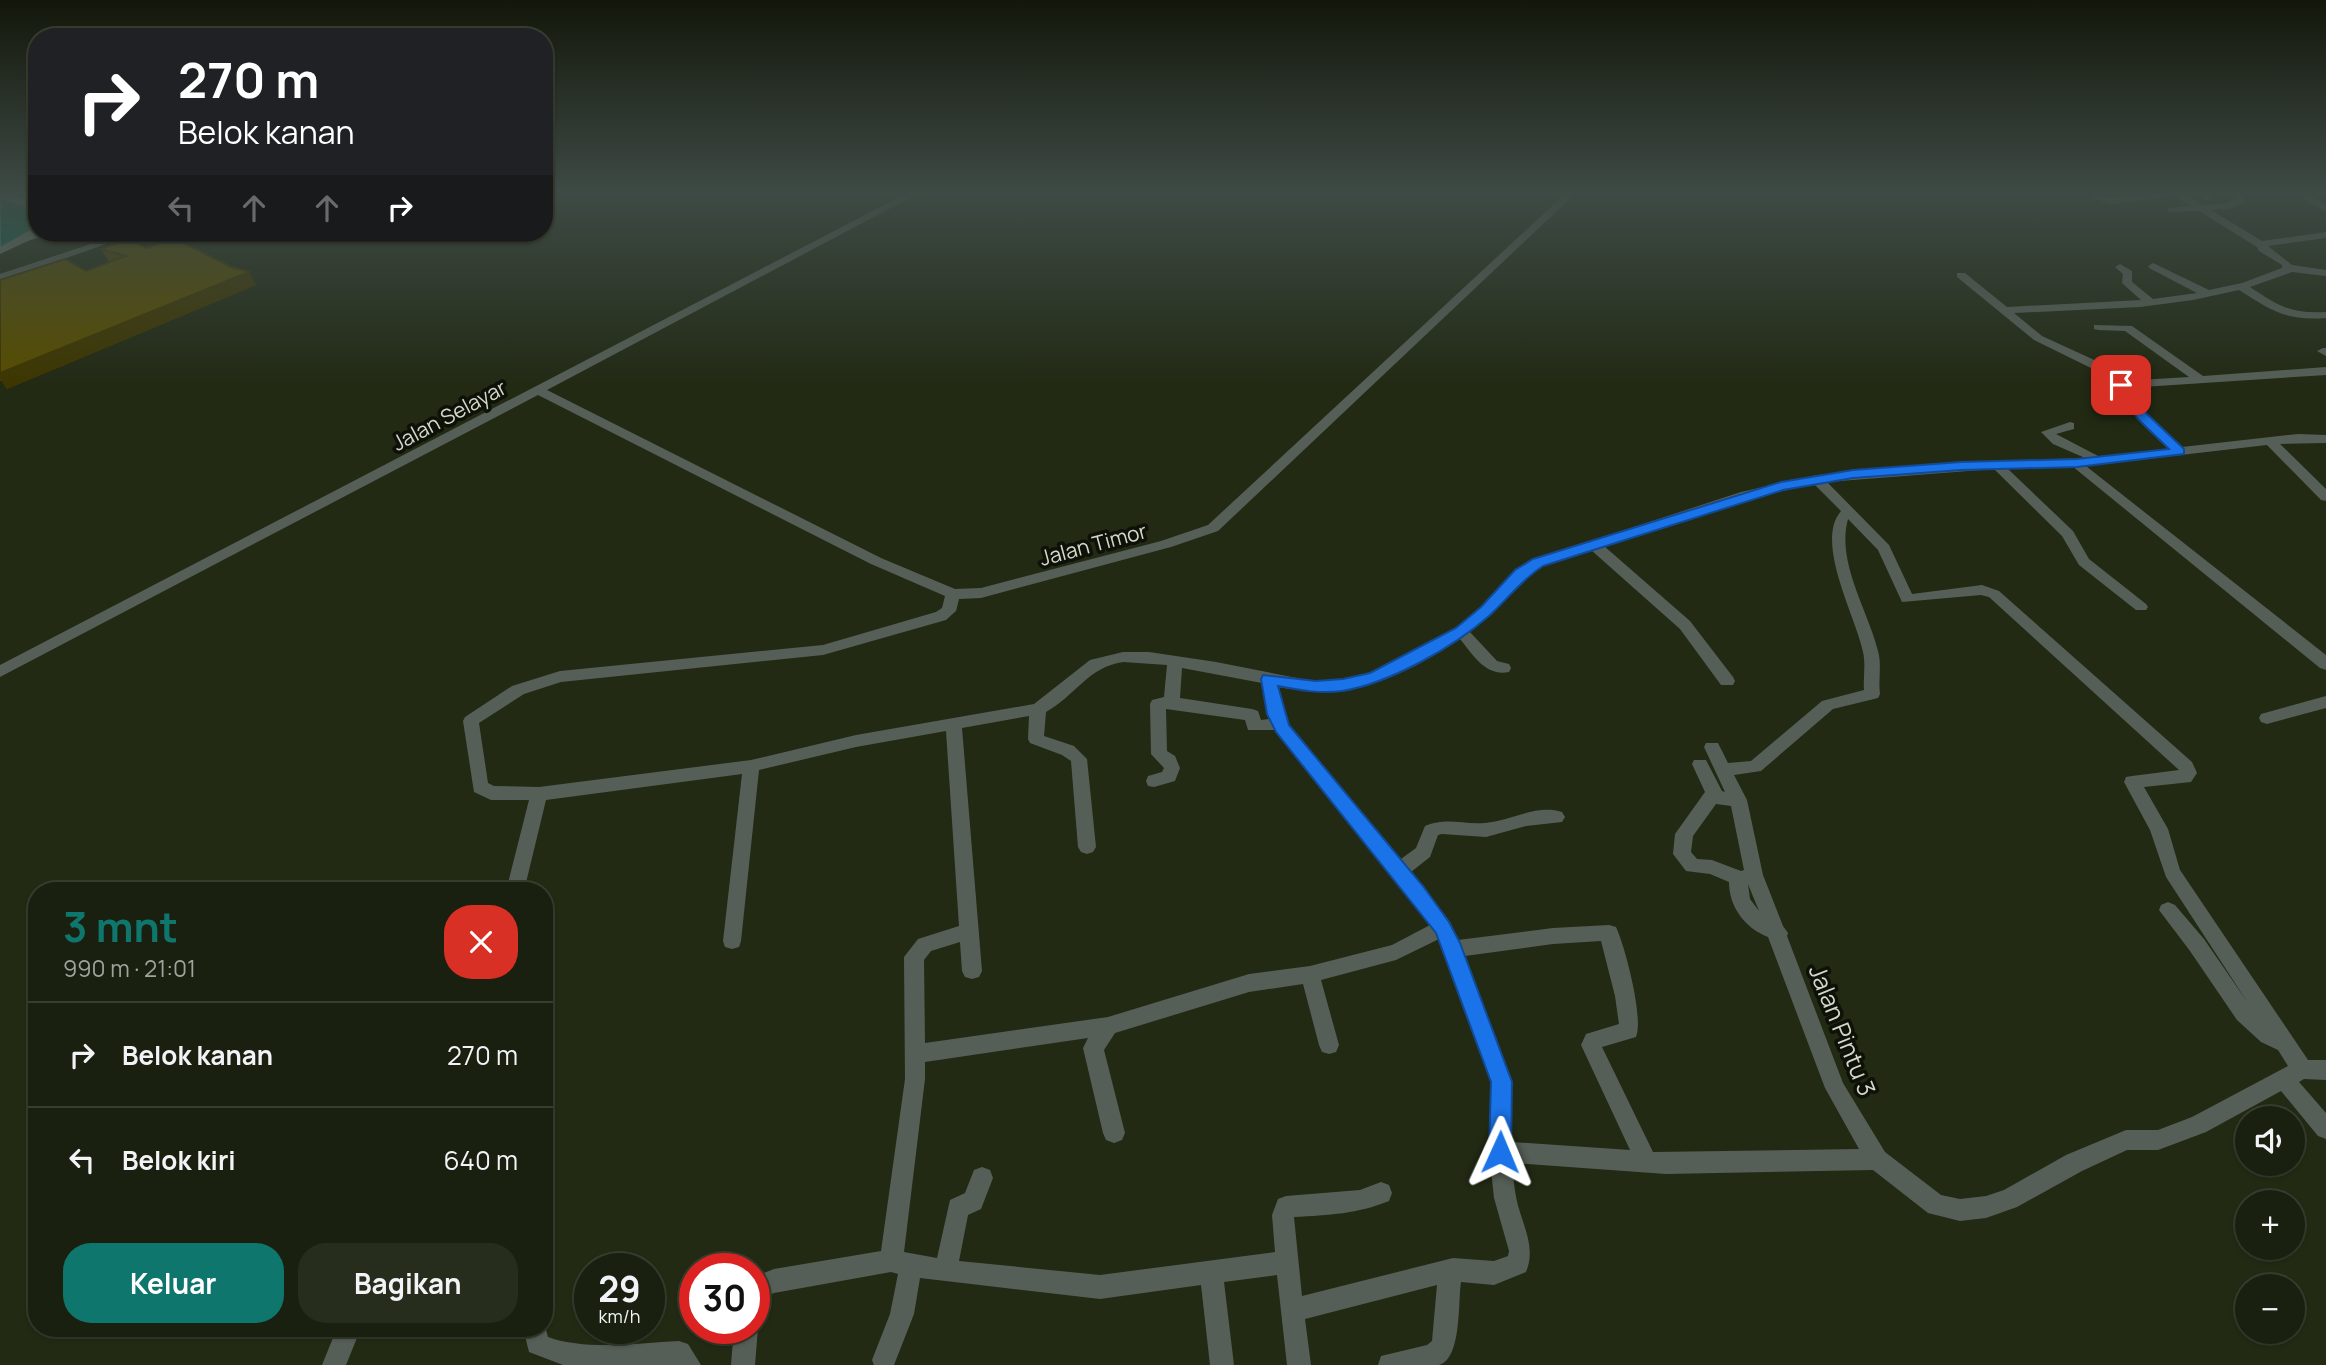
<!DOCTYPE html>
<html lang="id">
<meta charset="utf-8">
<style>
body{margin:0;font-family:Manrope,sans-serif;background:#272d1d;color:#f1f3f6;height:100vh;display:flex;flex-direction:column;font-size:26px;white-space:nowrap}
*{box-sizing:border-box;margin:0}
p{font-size:23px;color:#9fa39e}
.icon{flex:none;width:38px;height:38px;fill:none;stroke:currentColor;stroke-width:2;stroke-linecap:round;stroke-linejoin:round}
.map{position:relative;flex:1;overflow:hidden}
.sheet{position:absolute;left:28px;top:882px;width:525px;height:455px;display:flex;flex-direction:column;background:#1a200f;border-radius:28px;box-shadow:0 2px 5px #0004,0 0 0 2px #383e2f}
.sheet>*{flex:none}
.hud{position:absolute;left:28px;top:28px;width:525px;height:214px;border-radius:28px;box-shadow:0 2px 5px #0004,0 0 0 2px #383e2f;background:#202124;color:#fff;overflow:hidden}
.tools{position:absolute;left:2235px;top:1106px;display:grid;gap:14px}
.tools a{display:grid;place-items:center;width:70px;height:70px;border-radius:50%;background:#1a200f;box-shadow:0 2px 5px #0004,0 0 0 2px #383e2f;font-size:35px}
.speed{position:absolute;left:574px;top:1253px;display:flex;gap:14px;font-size:35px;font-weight:700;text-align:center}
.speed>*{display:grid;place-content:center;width:91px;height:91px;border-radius:50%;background:#1a200f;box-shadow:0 2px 5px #0004,0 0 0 2px #383e2f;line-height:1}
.speed small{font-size:18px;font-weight:400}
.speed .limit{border:10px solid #d22;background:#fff;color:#111}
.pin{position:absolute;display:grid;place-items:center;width:60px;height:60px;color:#fff;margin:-30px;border-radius:14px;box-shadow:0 4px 10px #0006}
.me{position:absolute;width:77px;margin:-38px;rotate:1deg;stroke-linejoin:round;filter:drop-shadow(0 0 5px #0008)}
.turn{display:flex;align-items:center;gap:24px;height:147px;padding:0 35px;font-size:32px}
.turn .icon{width:91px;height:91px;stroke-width:2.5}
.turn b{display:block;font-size:49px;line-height:60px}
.lanes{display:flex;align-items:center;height:66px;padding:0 35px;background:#0003;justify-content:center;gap:35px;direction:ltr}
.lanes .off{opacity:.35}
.round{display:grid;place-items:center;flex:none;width:74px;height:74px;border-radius:28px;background:#272d1d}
.head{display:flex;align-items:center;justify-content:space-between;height:119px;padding:0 35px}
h1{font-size:42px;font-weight:700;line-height:52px;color:#0f766e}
.primary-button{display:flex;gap:14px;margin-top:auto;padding:14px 35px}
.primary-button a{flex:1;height:80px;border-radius:28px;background:#0f766e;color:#fff;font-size:28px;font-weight:700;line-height:80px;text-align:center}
.primary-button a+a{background:#272d1d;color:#f1f3f6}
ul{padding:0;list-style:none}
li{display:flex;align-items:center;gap:21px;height:105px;padding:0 35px;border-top:2px solid #383e2f}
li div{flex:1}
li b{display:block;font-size:26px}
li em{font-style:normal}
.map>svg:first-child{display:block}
</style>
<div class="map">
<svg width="2326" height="1365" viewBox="0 0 2326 1365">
<rect width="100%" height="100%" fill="#222a14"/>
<path fill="#0c6954" stroke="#488a77" stroke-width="2" d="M0 192H37V233H49L0 249Z"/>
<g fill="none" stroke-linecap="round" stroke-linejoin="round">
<path fill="#565f57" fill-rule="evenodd" d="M909 192H921L547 390 881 558 955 589 981 588 1161 541 1208 525 1567 192H1577L1218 531 1171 547 981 598 959 599 956 611 946 620 823 655 561 682 524 694 479 723 488 783 494 786 539 787 751 760 856 735 1034 704 1090 660 1123 652H1149L1216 662 1307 680H1342L1358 677 1403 659 1451 631 1479 609 1517 570 1533 560 1741 492 1817 475 1961 462 2085 458 2053 444 2041 432 2070 422 2074 423V429L2056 434 2100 457 2169 449 2139 419 2107 379 2095 370 2034 340 1957 277V273H1965L2007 307 2141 300 2122 283 2123 274 2115 267 2120 264 2132 271V282L2153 299 2197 293 2149 268 2148 266 2153 263 2209 290 2242 283 2282 268V265L2259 251 2257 247 2199 211 2168 212V208L2190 206 2175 196 2111 204 2090 198V194L2111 198 2157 192H2182L2203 205 2226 203 2236 199 2235 192H2243L2244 202 2228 209 2211 210 2262 241 2326 232V238L2268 246 2292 265 2326 270V276L2292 272 2250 287C2279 306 2290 314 2326 312V318C2286 321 2272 311 2239 290L2193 300 2140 307 2014 313 2042 336 2103 364 2122 381 2189 377 2125 331 2098 330 2094 329V325L2132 326 2203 376 2326 367V375L2127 388 2147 413 2182 447 2298 434 2326 435V443L2280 444 2326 489V501L2321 500 2267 445 2077 467 2008 469 2073 531 2089 559 2146 604 2148 607 2146 610H2136L2079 565 2062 536 1994 469 1827 482 1889 545 1912 594 1982 585 1999 591 2192 762 2197 773 2191 782 2144 787 2168 829 2180 870 2308 1060H2326V1080L2304 1079 2299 1082 2326 1113V1139L2318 1136 2281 1091 2206 1132 2158 1150H2127L2082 1171 2017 1207 1986 1218 1960 1221 1928 1213 1873 1170 1666 1174 1512 1163C1513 1174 1514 1186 1516 1197 1521 1223 1537 1246 1526 1272L1494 1285 1461 1282C1458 1301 1462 1359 1439 1365 1424 1365 1395 1365 1378 1365L1381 1356 1427 1345 1432 1341 1437 1285 1305 1319 1311 1365H1287L1277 1275 1224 1282 1234 1365H1210L1201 1285 1100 1299 920 1278 914 1314 894 1365H874L872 1360 890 1314 898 1274 891 1272 774 1293 754 1301V1277L774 1269 881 1251 905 1079 904 957 918 939 959 926 946 731 856 747 759 770 741 941 739 947 732 949 725 947 723 941 742 774 546 800 524 891H506L529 800H491L474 792 463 721 465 717 512 686 560 671 823 645 936 612 942 608 945 596 871 564 538 395 0 677V665ZM1814 484 1841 511C1814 542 1856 617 1863 652 1866 665 1863 678 1864 690L1822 701 1751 761 1728 763 1718 743H1706L1704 747 1725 792 1722 791 1706 760H1694L1692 764 1705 792 1675 834 1673 854 1686 871 1710 874 1729 882C1729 907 1745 928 1768 937L1825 1088 1859 1149 1653 1152 1602 1047 1636 1037C1644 1019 1625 946 1616 927L1609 925 1553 928 1458 940 1450 922 1411 872 1430 857 1438 835 1442 834 1486 837 1526 826 1562 822 1565 817 1562 812C1536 804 1511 821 1485 823 1462 825 1448 817 1425 826L1416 848 1401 859 1288 725 1283 714 1278 687C1348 700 1402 678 1460 639 1473 655 1486 677 1509 672L1511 668 1509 664 1497 661 1470 632 1535 571 1543 566 1591 550 1680 629 1721 685H1733L1735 681 1733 677 1690 621 1604 546 1750 498ZM1848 519 1878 550 1902 602 1981 595 1989 597 2179 770 2132 776 2126 777 2124 782 2150 830 2166 877 2248 1003 2204 939 2175 905 2168 902 2161 905 2159 910 2190 951 2237 1020 2261 1042 2278 1050 2288 1066 2192 1117 2158 1130H2126L2066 1155 2004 1190 1986 1196 1960 1199 1941 1195 1885 1152 1843 1083 1787 936 1788 933 1783 926 1763 875 1747 800 1734 775 1761 771 1833 709 1878 698 1880 694C1878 680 1882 665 1878 651 1868 610 1836 562 1848 519ZM1123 662 1167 665 1164 697 1152 700 1150 704 1151 754 1164 768 1162 772 1148 776 1146 781 1148 786 1154 787 1175 781 1180 768 1175 756 1167 751 1166 709 1245 720 1248 730H1275L1430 925 1392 945 1310 966 1249 974 1108 1017 925 1043 924 960 931 951 960 942 962 971 965 977 972 979 979 977 982 971 962 728 1029 716 1028 739 1030 743 1062 755 1071 761 1078 847 1081 852 1087 854 1093 852 1096 847 1087 759 1074 746 1044 736 1046 712C1075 696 1088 667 1123 662ZM1182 668 1262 683 1269 719 1261 720 1258 711 1252 709 1180 698ZM1716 804 1731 806 1744 870 1741 871 1712 860 1697 859 1691 852 1693 836ZM1748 884 1759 911 1750 899ZM1439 939 1491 1082 1489 1152 1494 1198 1509 1251 1508 1256 1494 1261 1453 1258 1302 1296 1294 1217C1329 1215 1357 1214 1389 1201L1392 1193 1389 1185 1381 1182 1360 1190 1286 1196 1278 1199 1272 1215 1275 1252 1100 1275 959 1261 968 1215 981 1209 993 1178 990 1170 982 1167 974 1170 965 1193 950 1200 937 1258 904 1252 925 1079V1062L1088 1038 1083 1048 1103 1133 1106 1140 1114 1143 1122 1140 1125 1133 1104 1050 1115 1033 1249 992 1303 984 1319 1045 1322 1052 1329 1054 1336 1052 1339 1045 1321 980 1396 960ZM1601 941 1615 996 1619 1024 1586 1034 1581 1045 1630 1150 1511 1142V1082L1465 956 1553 944Z
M2195 192H2207L2214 198 2206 200Z
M2293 192H2305L2326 205V212Z
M124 233H138L0 281V274Z
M2323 348H2326V356L2317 351Z
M2326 696V708L2267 724 2261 722 2259 718 2261 714Z
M754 1319 758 1328 755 1365H731L734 1328H754Z
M544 1322 548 1337C587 1351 638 1343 679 1341L688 1344 701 1365H563L529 1352 523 1328H544Z
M337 1328H361L346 1365H322Z"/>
<path fill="#565f57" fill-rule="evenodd" d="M2077 459 2326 655V670L2320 668 2072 466V460Z"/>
<path fill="#707f71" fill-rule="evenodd" d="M0 193 37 203V210L0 199Z
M37 226V233H39L30 240 0 254V247Z"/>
</g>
<path fill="#4b4200" d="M146 248 229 266 249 272 256 285 7 389 2 381H0V280L86 271 109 262 101 249Z"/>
<path fill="#3d3600" d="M249 272 256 285 7 389 0 379V373Z"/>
<path fill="#574d00" stroke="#3d3600" stroke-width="2" d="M129 238 146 248 174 238 229 266 249 272 0 373V280L65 259 86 271 126 256 101 249Z"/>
<linearGradient id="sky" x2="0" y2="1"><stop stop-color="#13170b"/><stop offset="0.5" stop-color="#3e4a45"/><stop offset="1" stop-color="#3e4a45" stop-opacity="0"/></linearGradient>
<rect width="2326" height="384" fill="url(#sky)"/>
<path fill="#1a73e8" stroke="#114b97" stroke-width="2" d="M2116 382H2125L2147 414 2184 449V454L2077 467 1961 470 1853 478 1783 490 1543 566C1521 580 1508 599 1489 616 1454 647 1388 684 1342 691 1320 694 1299 690 1278 686L1289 725 1423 886 1449 922 1460 943 1512 1082 1511 1152 1508 1159 1500 1162 1492 1159 1489 1152 1491 1082 1436 933 1276 732 1267 714 1261 679 1263 675 1316 681 1343 679 1370 673 1456 628 1481 607 1515 570 1533 559 1781 482 1853 470 1961 462 2077 459 2169 449 2138 419 2115 385Z"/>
<g text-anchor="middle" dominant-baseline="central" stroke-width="7" stroke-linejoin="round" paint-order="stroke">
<g font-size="21" fill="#d3d8ca" stroke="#0e1108">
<text transform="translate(449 415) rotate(-28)">Jalan Selayar</text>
<text transform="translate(1093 544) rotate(-15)">Jalan Timor</text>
</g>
<g font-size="24" fill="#d3d8ca" stroke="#0e1108">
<text transform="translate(1843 1030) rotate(68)">Jalan Pintu 3</text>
</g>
</g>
</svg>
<div class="tools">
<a><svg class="icon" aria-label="sound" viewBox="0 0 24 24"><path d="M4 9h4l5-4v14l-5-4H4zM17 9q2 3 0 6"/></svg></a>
<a>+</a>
<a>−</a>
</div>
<div class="speed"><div>29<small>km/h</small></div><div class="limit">30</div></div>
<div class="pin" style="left:2121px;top:385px;background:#d93025"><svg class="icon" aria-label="arrive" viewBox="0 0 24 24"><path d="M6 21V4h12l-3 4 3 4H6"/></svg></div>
<svg class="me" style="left:1500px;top:1152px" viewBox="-20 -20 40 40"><path d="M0-17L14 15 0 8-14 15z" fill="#1a73e8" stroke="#fff" stroke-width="4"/></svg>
<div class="hud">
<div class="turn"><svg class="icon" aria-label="right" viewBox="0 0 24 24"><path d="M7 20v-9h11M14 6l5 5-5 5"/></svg><div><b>270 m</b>Belok kanan</div></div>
<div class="lanes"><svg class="icon off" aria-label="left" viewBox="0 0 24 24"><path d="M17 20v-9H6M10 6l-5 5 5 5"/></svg><svg class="icon off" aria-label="ahead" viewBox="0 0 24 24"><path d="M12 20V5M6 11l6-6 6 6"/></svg><svg class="icon off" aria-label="ahead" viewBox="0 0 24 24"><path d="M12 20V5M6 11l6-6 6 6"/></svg><svg class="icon" aria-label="right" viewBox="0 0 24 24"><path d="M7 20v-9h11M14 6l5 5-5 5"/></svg></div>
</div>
<section class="sheet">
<div class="head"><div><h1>3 mnt</h1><p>990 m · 21:01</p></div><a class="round" style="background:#d93025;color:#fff"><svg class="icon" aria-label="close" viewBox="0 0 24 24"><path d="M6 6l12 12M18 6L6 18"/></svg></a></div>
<ul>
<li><svg class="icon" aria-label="right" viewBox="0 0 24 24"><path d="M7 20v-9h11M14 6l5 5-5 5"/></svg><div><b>Belok kanan</b></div><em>270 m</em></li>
<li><svg class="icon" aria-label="left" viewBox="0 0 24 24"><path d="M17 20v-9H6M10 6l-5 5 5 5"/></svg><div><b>Belok kiri</b></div><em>640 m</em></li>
</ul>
<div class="primary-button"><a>Keluar</a><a>Bagikan</a></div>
</section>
</div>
